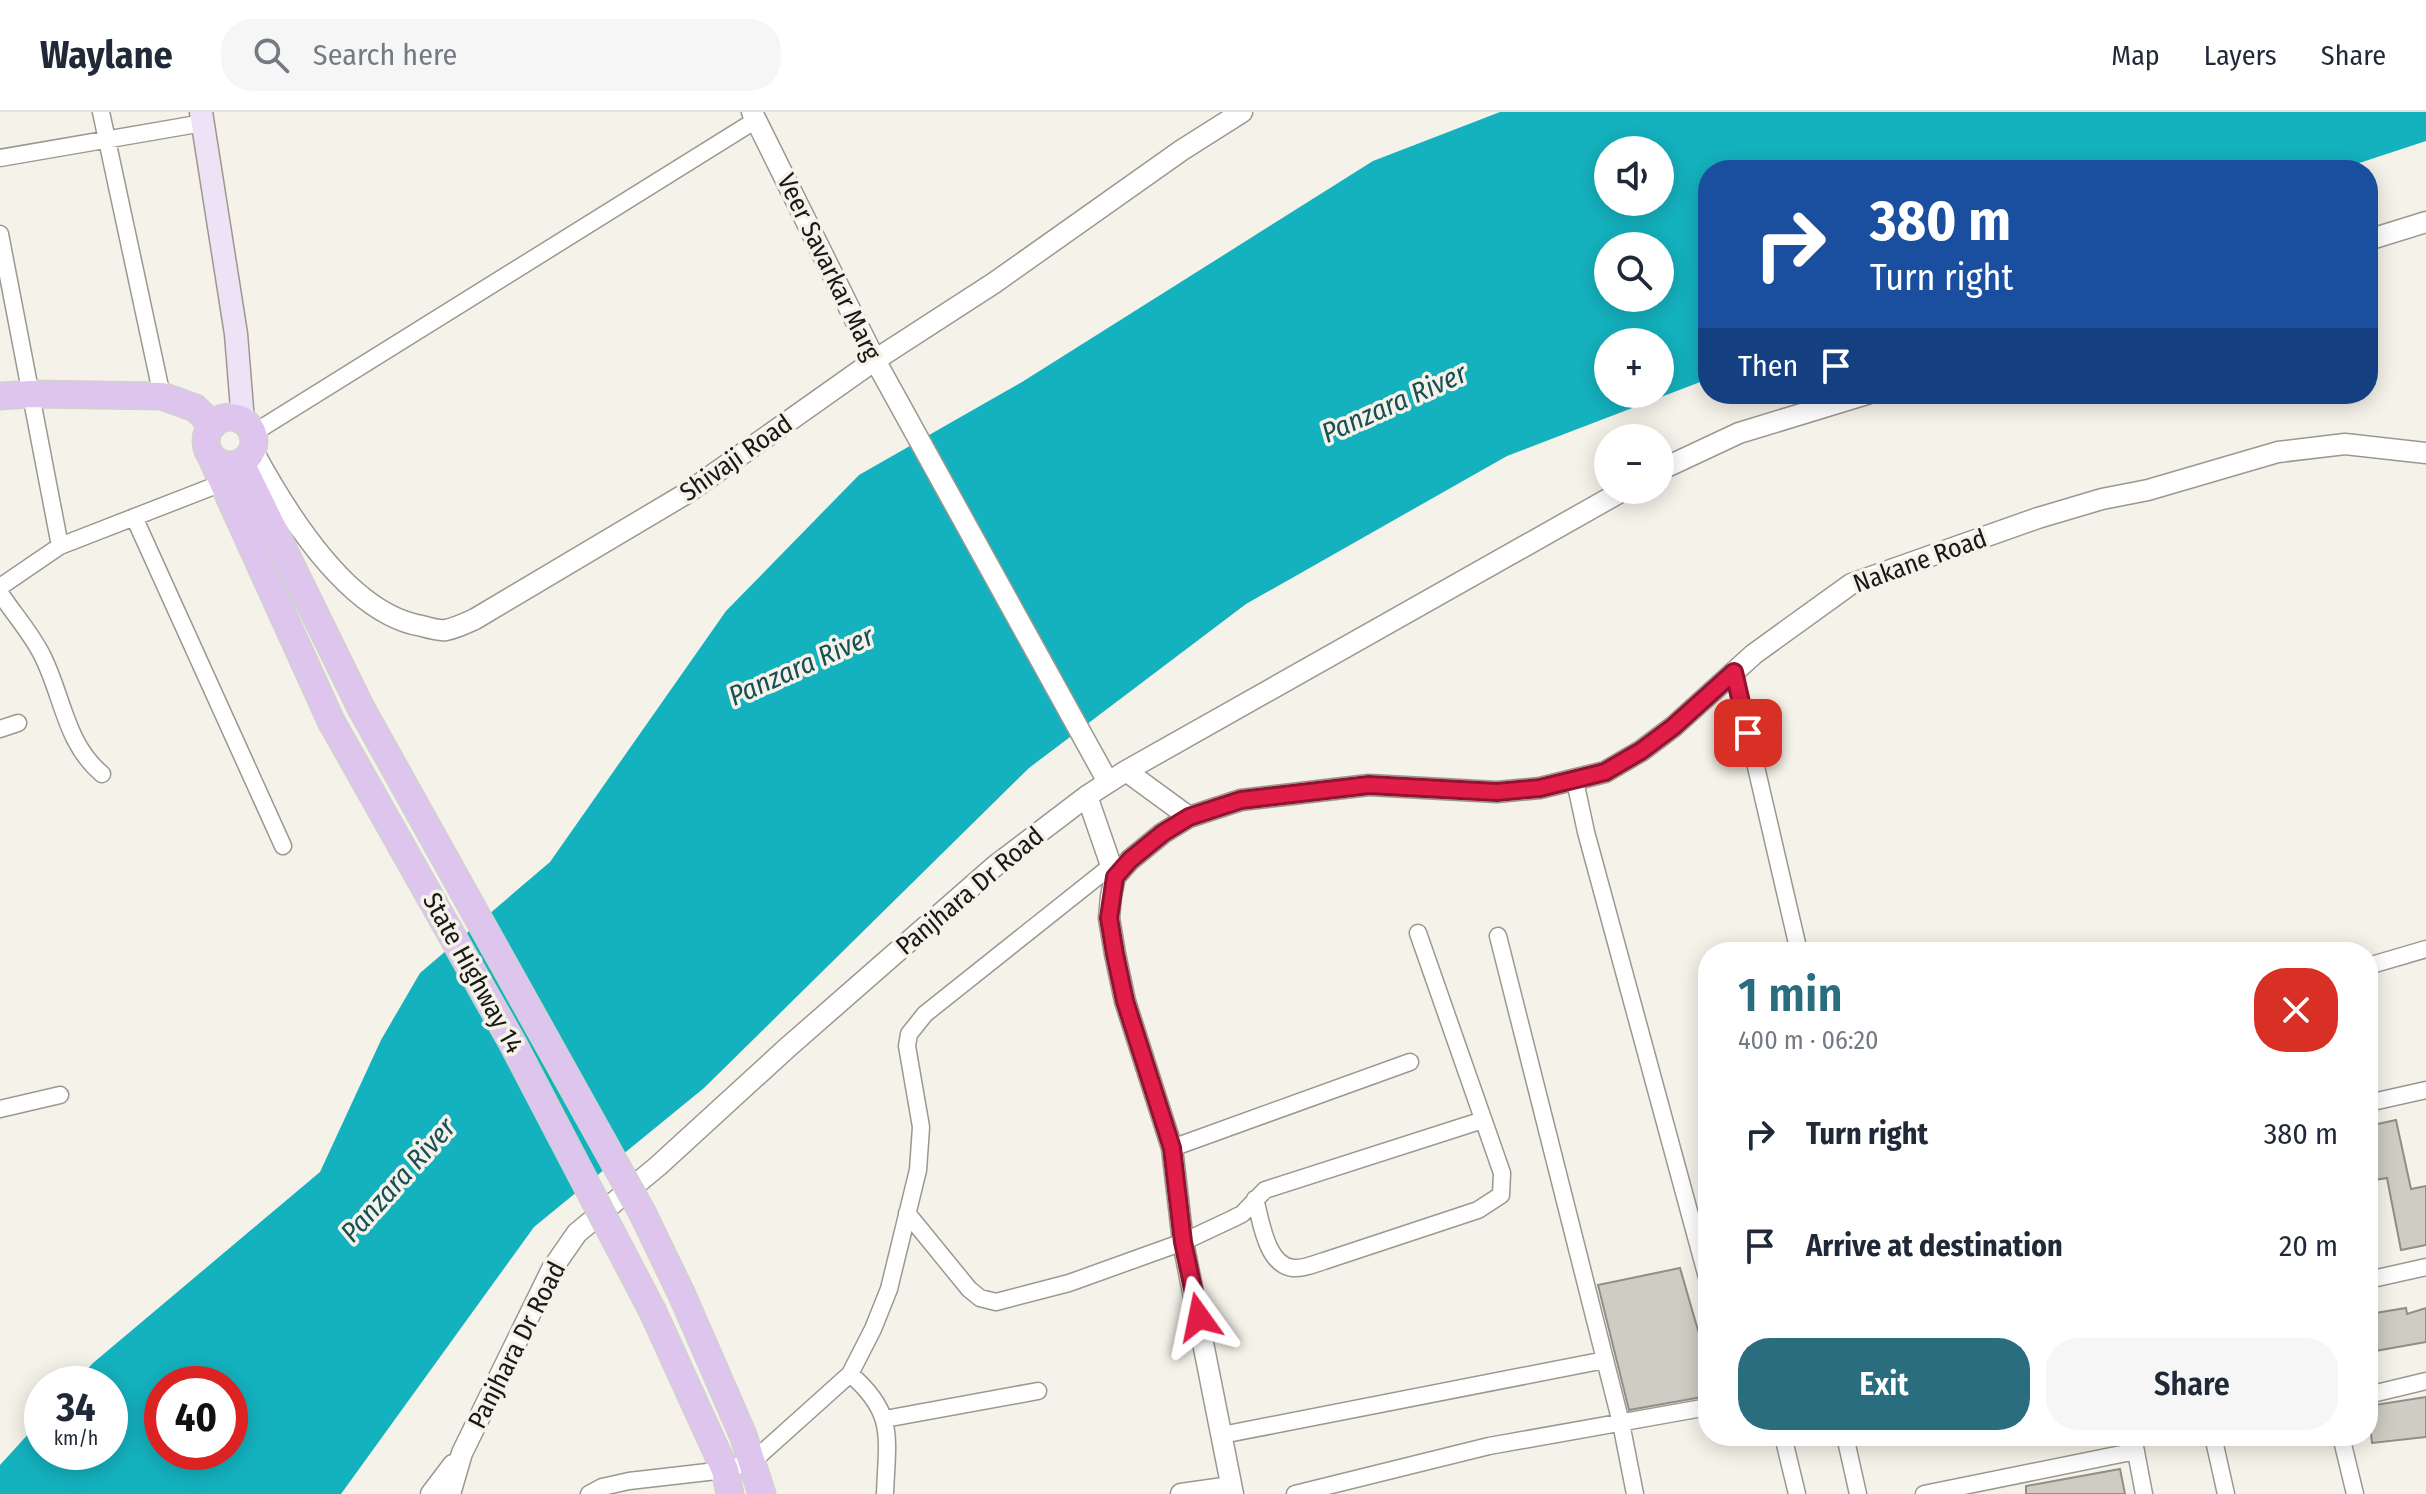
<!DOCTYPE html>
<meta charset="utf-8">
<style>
body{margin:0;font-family:"Fira Sans Condensed",sans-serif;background:#f6f6f7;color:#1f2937;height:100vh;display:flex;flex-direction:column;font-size:30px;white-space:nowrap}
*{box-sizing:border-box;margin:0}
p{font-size:26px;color:#747a83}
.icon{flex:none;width:44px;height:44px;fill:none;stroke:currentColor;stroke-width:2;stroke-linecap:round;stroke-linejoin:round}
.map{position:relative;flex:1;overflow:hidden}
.side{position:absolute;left:1698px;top:830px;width:680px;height:504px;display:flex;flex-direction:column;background:#fff;border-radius:32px;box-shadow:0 4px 20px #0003}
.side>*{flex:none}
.top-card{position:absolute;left:1698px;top:48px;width:680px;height:244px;border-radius:32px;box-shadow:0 4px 20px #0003;background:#1a4fa0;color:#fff;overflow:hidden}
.controls{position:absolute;left:1594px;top:24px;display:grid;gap:16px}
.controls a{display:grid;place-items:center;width:80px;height:80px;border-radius:50%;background:#fff;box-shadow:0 4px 20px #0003;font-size:40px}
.speed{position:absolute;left:24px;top:1254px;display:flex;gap:16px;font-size:40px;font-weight:700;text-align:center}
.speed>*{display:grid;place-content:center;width:104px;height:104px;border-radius:50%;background:#fff;box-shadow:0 4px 20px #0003;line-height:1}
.speed small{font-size:20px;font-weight:400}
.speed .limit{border:12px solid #d22;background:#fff;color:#111}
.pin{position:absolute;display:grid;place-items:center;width:68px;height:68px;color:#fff;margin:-34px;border-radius:16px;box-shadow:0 4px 12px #0006}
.me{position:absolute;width:88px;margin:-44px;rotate:348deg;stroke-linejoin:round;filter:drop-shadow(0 0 6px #0008)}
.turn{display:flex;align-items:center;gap:28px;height:168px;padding:0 40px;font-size:36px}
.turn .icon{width:104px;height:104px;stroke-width:2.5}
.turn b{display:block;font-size:56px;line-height:68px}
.then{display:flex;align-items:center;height:76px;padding:0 40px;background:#0003;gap:16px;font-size:30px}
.round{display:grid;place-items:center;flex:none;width:84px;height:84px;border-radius:32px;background:#f6f6f7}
.overview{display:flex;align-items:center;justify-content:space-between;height:136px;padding:0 40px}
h1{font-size:48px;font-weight:600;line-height:60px;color:#296d7e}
.action{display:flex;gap:16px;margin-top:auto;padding:16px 40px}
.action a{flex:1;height:92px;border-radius:32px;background:#296d7e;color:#fff;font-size:32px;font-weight:600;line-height:92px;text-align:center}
.action a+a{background:#f6f6f7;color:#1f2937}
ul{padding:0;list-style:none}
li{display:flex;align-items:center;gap:24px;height:112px;padding:0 40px}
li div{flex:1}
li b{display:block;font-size:30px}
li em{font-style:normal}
header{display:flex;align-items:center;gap:48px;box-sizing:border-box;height:112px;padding:0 40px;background:#fff;border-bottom:2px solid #e0e1e3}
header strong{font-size:38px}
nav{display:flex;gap:44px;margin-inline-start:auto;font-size:28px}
.search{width:560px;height:72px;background:#f6f6f7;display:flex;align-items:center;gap:20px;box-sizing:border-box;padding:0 28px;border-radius:32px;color:#747a83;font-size:30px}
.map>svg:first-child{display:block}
</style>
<header>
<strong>Waylane</strong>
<div class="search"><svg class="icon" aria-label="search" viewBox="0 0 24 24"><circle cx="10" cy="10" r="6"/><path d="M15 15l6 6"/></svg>Search here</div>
<nav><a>Map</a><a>Layers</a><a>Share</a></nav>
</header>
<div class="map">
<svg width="2426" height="1382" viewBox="0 0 2426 1382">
<rect width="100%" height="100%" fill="#f5f2e9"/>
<path fill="#14b2bf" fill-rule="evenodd" d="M1500 0H2426V29L2338 58H1708V267L1507 344 1246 492 1029 656 704 976 534 1115 341 1382H0V1353L42 1307V1340H110V1272H74L93 1251 320 1060 381 928 420 861 550 750 726 499 859 363 1022 270 1373 49ZM1608 38H1660V90H1608ZM1608 134H1660V186H1608ZM1608 230H1660V282H1608ZM162 1272H230V1340H162Z"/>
<path fill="#cfccc3" stroke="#918e85" stroke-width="2" d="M2396 1008 2411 1077 2426 1074V1133L2401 1138 2387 1066 2368 1069V1043L2372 1042 2368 1014Z
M1680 1156 1708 1253V1284L1629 1298 1598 1173Z
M2406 1196 2407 1202 2426 1196V1230L2375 1239 2369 1202Z
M2426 1285V1325L2372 1331 2368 1294Z
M2120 1357 2125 1382H2026V1374Z"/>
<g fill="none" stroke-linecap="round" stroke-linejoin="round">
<g stroke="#9b988f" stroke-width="19">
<path id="minor" d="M101 0 162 284
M0 46 203 11
M0 122 60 434
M252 322 756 8
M134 405 283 734
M0 475 60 434 222 371
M0 481C13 501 31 521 42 543 63 584 65 631 102 662
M1734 560 1799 840
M0 617 18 611
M1575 669 1586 720 1708 1169
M1498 824 1621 1311 1635 1382
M2368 854 2426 837
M2368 991 2426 978
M0 997 60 983
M1172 1036 1410 950
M1255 1087C1261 1108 1266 1153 1293 1156 1304 1157 1314 1152 1324 1149L1478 1098 1501 1083 1502 1061 1418 821
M907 1101 969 1177 980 1186 996 1190 1069 1171 1183 1130 1232 1107 1242 1102 1265 1078 1483 1008
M2368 1168 2426 1155
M850 1262C896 1301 887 1326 885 1382
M2368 1283 2426 1269
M885 1307 1038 1279
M1222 1323 1605 1248
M1783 1324 1797 1382
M1845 1324 1858 1382
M2133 1324 2144 1382
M2213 1324 2226 1382
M2341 1324 2355 1382
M589 1382 602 1375 629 1369 725 1358 753 1349 850 1262 873 1217 889 1177 918 1058 921 1015 907 934 909 922 925 902 1111 754
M1295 1382 1489 1334 1708 1295
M1924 1382 2136 1339"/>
</g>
<g stroke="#9b988f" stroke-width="23">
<path id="tertiary" d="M752 0 875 248 1108 670
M2368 128 2426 110
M253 339C286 400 348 502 422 514 429 516 439 519 446 518 456 516 466 511 475 507L687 381 875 248 994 171 1182 38 1242 0
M1660 358 1739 321 1867 282
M1126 659 1189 705
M1087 684 1115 765
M431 1382 453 1353
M450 1382 462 1341 552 1157 577 1121 658 1054 787 936 995 754 1087 684 1126 659 1624 378
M1181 1382 1231 1375
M1233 1382 1183 1130 1172 1036 1125 889 1115 842 1109 806 1111 784 1115 765 1130 748 1163 721 1189 705 1241 688 1369 673 1497 680 1540 676 1605 660 1641 639 1673 615 1754 542 1851 472 2038 406 2102 387 2148 378 2278 340 2345 332 2426 341"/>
</g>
<g stroke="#9b988f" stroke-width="25">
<path id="secondary" d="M201 0 236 222 243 309"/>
</g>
<g stroke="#d1d1d0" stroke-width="29">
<path id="primary" d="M0 284 31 282 162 284 195 296 213 313
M206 329a24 24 0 1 1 48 0a24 24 0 1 1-48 0Z
M210 342 331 609
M241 351 361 596
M682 1183 743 1323 762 1382
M653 1200 725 1358 730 1382"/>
</g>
<use href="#minor" stroke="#fff" stroke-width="16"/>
<use href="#tertiary" stroke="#fff" stroke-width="20"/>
<use href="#secondary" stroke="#eee2f7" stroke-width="22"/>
<use href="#primary" stroke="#ddc5ee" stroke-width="26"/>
<g stroke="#d1d1d0" stroke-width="29" stroke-linecap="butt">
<path id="primary-bridge" d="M361 596 642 1100 682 1183
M331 609 513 932 653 1200"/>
</g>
<use href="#primary-bridge" stroke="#ddc5ee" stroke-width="26"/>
</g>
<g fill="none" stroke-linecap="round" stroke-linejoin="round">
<g stroke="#92132f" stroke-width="20">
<path id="route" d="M1199 1205 1183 1130 1172 1036 1125 889 1115 842 1109 806 1115 765 1130 748 1163 721 1189 705 1241 688 1369 673 1497 680 1540 676 1605 660 1641 639 1673 615 1734 560 1748 621"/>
</g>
<use href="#route" stroke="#e11d48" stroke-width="14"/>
</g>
<g text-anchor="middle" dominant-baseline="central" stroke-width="7" stroke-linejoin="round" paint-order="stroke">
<g font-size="26" fill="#191815" stroke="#f5f2e9">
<text transform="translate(829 155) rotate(64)">Veer Savarkar Marg</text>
<text transform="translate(736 346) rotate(-35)">Shivaji Road</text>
<text transform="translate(1920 449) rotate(-20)">Nakane Road</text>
<text transform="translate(970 779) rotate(-40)">Panjhara Dr Road</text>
<text transform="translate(473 861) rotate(61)">State Highway 14</text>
<text transform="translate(517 1233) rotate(-63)">Panjhara Dr Road</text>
</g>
<g font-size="28" font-style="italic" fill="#165056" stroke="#f5f2e9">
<text transform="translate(1394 291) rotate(-24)">Panzara River</text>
<text transform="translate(801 554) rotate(-24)">Panzara River</text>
<text transform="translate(398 1068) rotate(-48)">Panzara River</text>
</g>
</g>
</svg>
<div class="controls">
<a><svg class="icon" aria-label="sound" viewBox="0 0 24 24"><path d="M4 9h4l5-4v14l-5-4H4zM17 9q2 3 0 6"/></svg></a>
<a><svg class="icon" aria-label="search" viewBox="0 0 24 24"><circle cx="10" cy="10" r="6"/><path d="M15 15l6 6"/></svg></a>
<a>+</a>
<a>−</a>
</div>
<div class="speed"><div>34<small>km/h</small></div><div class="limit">40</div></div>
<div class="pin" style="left:1748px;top:621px;background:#d93025"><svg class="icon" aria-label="arrive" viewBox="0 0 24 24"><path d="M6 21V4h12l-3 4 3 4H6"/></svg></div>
<svg class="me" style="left:1199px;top:1205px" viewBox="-20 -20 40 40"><path d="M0-17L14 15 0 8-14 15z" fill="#e11d48" stroke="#fff" stroke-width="4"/></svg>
<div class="top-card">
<div class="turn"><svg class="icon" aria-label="right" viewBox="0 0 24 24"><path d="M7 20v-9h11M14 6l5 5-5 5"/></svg><div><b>380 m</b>Turn right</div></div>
<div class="then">Then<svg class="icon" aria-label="arrive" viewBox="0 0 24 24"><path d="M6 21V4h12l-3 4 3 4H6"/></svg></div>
</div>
<section class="side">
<div class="overview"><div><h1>1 min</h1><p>400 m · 06:20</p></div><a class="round" style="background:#d93025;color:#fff"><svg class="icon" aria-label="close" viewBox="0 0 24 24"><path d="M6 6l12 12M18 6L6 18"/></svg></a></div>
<ul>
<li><svg class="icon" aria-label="right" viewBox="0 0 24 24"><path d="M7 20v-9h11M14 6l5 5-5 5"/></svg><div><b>Turn right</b></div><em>380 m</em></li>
<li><svg class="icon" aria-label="arrive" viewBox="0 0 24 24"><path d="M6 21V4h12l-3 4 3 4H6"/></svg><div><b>Arrive at destination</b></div><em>20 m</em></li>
</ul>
<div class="action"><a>Exit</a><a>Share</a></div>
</section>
</div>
